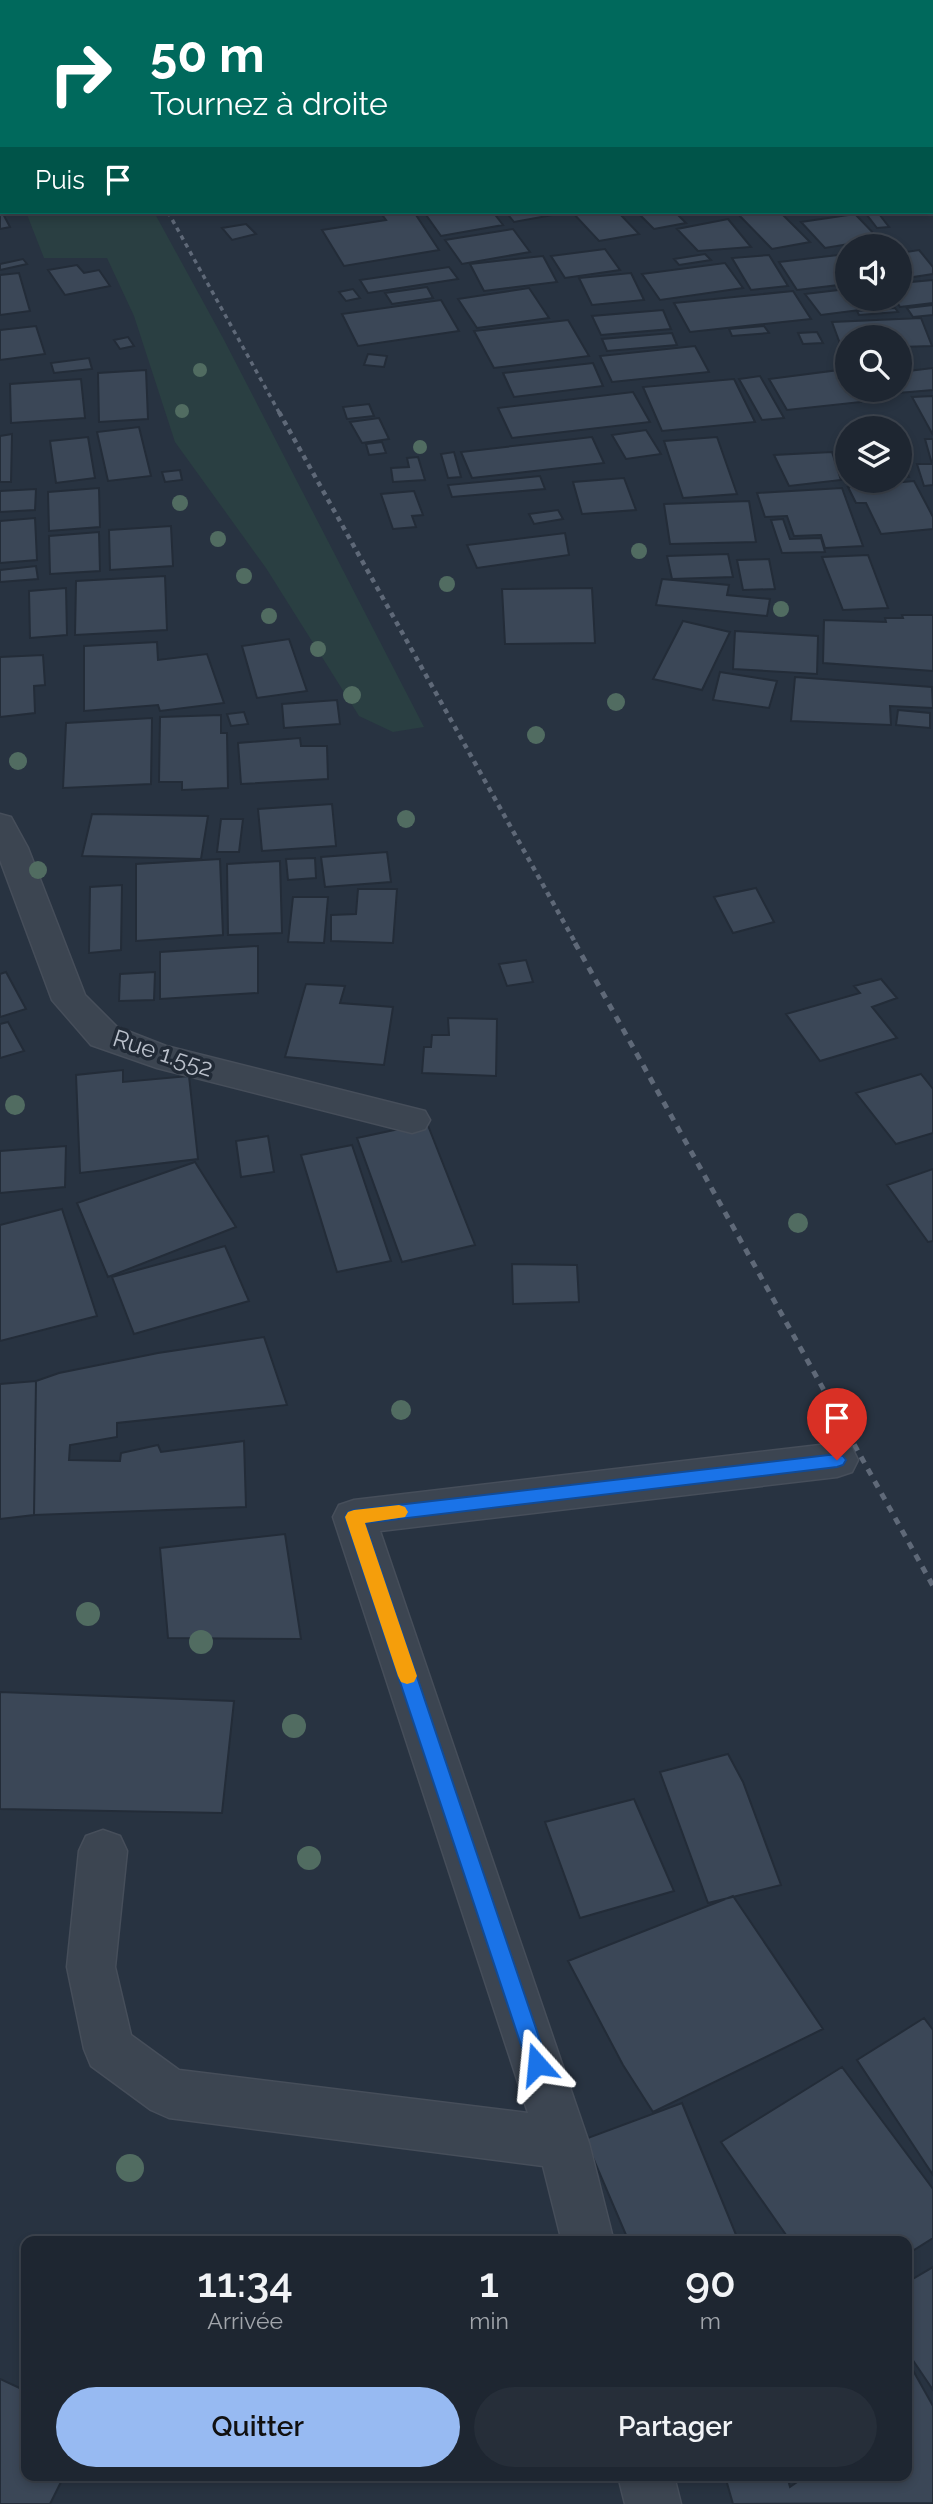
<!DOCTYPE html>
<html lang="fr">
<meta charset="utf-8">
<style>
body{margin:0;font-family:Raleway,sans-serif;background:#262e39;color:#f1f3f6;height:100vh;display:flex;flex-direction:column;font-size:26px;white-space:nowrap}
*{box-sizing:border-box;margin:0}
p{font-size:23px;color:#a1a5ab}
.icon{flex:none;width:38px;height:38px;fill:none;stroke:currentColor;stroke-width:2;stroke-linecap:round;stroke-linejoin:round}
.map{position:relative;flex:1;overflow:hidden}
.side{position:absolute;left:21px;top:2236px;width:891px;height:245px;display:flex;flex-direction:column;background:#1e2631;border-radius:14px;box-shadow:0 4px 10px #0003,0 0 0 2px #3c434d}
.side>*{flex:none}
.guide{position:absolute;left:0px;top:0px;width:934px;height:214px;box-shadow:0 4px 10px #0003,0 0 0 2px #3c434d;background:#00695c;color:#fff;overflow:hidden}
.tools{position:absolute;left:835px;top:234px;display:grid;gap:14px}
.tools a{display:grid;place-items:center;width:77px;height:77px;border-radius:50%;background:#1e2631;box-shadow:0 4px 10px #0003,0 0 0 2px #3c434d;font-size:35px}
.pin{position:absolute;display:grid;place-items:center;width:60px;height:60px;color:#fff;margin:-72px -30px;border-radius:50% 50% 50% 0;rotate:-45deg;box-shadow:0 0 7px #0007}
.pin .icon{rotate:45deg}
.me{position:absolute;width:77px;margin:-38px;rotate:342deg;stroke-linejoin:round;filter:drop-shadow(0 0 5px #0008)}
.turn{display:flex;align-items:center;gap:24px;height:147px;padding:0 35px;font-size:32px}
.turn .icon{width:91px;height:91px;stroke-width:2.5}
.turn b{display:block;font-size:49px;line-height:60px}
.then{display:flex;align-items:center;height:66px;padding:0 35px;background:#0003;gap:14px;font-size:26px}
.eta{display:flex;justify-content:space-evenly;align-items:center;height:119px;text-align:center}
.eta b{font-size:42px;font-weight:600;line-height:49px}
.action{display:flex;gap:14px;margin-top:auto;padding:14px 35px}
.action a{flex:1;height:80px;border-radius:42px;background:#97baf2;color:#111;font-size:28px;font-weight:600;line-height:80px;text-align:center}
.action a+a{background:#262e39;color:#f1f3f6}
.map>svg:first-child{display:block}
</style>
<div class="map">
<svg width="933" height="2504" viewBox="0 0 933 2504">
<rect width="100%" height="100%" fill="#283341"/>
<path fill="#2a3f42" d="M26 212H154L223 338 424 727 393 732 359 716 266 568 175 442 134 316 107 258H44Z"/>
<path fill="#3b4757" stroke="#232c38" stroke-width="2" d="M172 0H260L262 2H174Z
M0 202 2 212 10 227 0 229Z
M380 212H414L439 250 344 266 322 230 386 220Z
M424 212H493L503 225 441 236Z
M506 212H557L558 214 514 222Z
M572 212H618L639 234 599 241Z
M637 212H675L686 223 654 229Z
M736 212H780L810 242 772 249Z
M855 214 879 239 825 248 801 222Z
M879 214 889 227 877 228 867 215Z
M728 219 751 247 698 251 677 229Z
M246 224 256 234 232 240 222 228Z
M513 229 530 252 462 264 445 240Z
M605 249 620 270 565 278 551 256Z
M919 250 933 267V274L900 279V253Z
M705 254 711 260 679 265 674 259Z
M769 255 788 286 751 290 732 258Z
M838 255 847 268V284L797 290 779 262Z
M543 256 557 282 484 291 470 264Z
M23 259 27 264 0 270V264Z
M725 263 743 288 660 300 642 274Z
M77 265 84 273 99 270 110 286 65 295 48 270Z
M449 267 458 279 368 293 360 280Z
M19 273 30 311 0 315V275Z
M631 273 644 300 592 305 579 278Z
M933 280V303L900 307 895 299H900V283Z
M427 287 433 298 392 304 385 293Z
M529 288 549 318 477 328 458 299Z
M353 289 360 298 346 301 339 292Z
M847 289V299H885L891 306 821 315 805 294Z
M793 291 811 319 690 332 674 303Z
M441 300 459 331 358 346 342 314Z
M933 305V315L913 317 907 308Z
M895 308 898 312 859 315 857 311Z
M663 310 671 329 601 335 592 316Z
M921 318 932 346 900 347V338H847V349H842L832 322Z
M568 320 589 356 494 368 474 331Z
M36 326 45 354 0 360V330Z
M764 326 769 333 732 336 729 329Z
M817 332 823 343 803 344 798 333Z
M672 333 677 345 607 351 602 339Z
M128 337 134 346 120 349 114 340Z
M695 346 709 372 612 382 600 356Z
M368 354 387 356 384 367 364 365Z
M89 358 92 369 54 373 51 363Z
M593 363 603 386 514 397 503 373Z
M933 368V390L898 393 896 390H900V372Z
M847 369V390H858L855 391 861 402 787 410 769 379Z
M146 370 148 419 99 422 98 373Z
M760 376 784 418 762 420 739 379Z
M81 379 85 418 11 423 10 384Z
M734 379 755 422 662 431 643 387Z
M633 392 650 422 512 438 498 408Z
M933 396V435L912 397Z
M369 404 374 416 347 419 343 407Z
M379 418 389 439 362 443 350 422Z
M139 427 151 476 108 481 97 432Z
M646 430 661 454 626 459 612 435Z
M12 434 11 482H0V436Z
M88 437 95 478 56 483 50 441Z
M592 437 604 463 472 478 461 452Z
M717 437 737 494 683 498 664 441Z
M925 439H933V485L924 486 917 464H932Z
M382 442 386 453 369 455 366 444Z
M900 451 909 477H900Z
M454 452 461 477 448 478 441 454Z
M832 452 841 480 789 486 774 455Z
M418 457 425 480 393 482 391 468 409 467 407 458Z
M180 470 182 480 165 482 162 472Z
M540 476 545 489 452 497 448 485Z
M624 478 636 510 582 514 573 482Z
M914 481 933 517V529L881 534 866 503H856L848 487Z
M99 488 100 527 49 531 48 492Z
M842 488 863 546 825 548 821 535 794 536 787 516 765 517 757 493Z
M36 489 35 510 0 512V491Z
M414 491 423 515 412 516 416 527 393 529 381 494Z
M749 501 756 542 670 544 664 504Z
M558 510 563 519 534 524 529 514Z
M35 518 37 560 0 563V521Z
M783 519 790 539 821 538 825 552 782 553 771 520Z
M171 526 173 566 110 570 109 530Z
M99 532 100 571 50 574 49 536Z
M565 533 569 555 477 568 467 545Z
M728 554 733 577 672 579 667 556Z
M868 555 888 608 843 610 822 557Z
M769 559 775 589 743 590 737 560Z
M36 566 38 579 0 582V570Z
M165 576 167 630 75 635 76 581Z
M662 579 729 585 727 595 770 599 767 616 656 605Z
M66 588 67 635 30 638 29 591Z
M592 588 595 643 505 644 502 589Z
M902 615H933V671L823 663 824 620 886 622 885 618H903Z
M683 621 730 632 702 690 653 679Z
M735 631 818 636 817 674 733 669Z
M289 639 307 691 257 698 242 646Z
M157 642 158 660 207 654 224 703 160 711 158 705 84 711V646Z
M43 655 45 685 34 686 35 713 0 717V657Z
M720 672 777 681 769 708 713 700Z
M795 677 932 687 933 708 890 706 891 725 791 721Z
M337 700 340 724 284 728 282 704Z
M898 710 930 713V728L896 725Z
M244 712 248 724 231 726 227 714Z
M221 715V733H227L228 788 182 790V782H159L160 717Z
M152 718 151 784 63 788 66 723Z
M300 738 301 746H327L328 779 241 784 238 743Z
M332 804 336 846 262 851 258 809Z
M92 814 208 816 201 859 82 856Z
M221 819H243L239 852H217Z
M387 852 391 882 325 887 321 857Z
M315 858 316 878 288 880 286 859Z
M220 859 223 935 136 941V864Z
M280 861 282 933 228 935 227 864Z
M122 885 121 950 89 953 90 887Z
M756 888 774 922 733 933 714 897Z
M358 889H397L393 943 331 941V915L356 914Z
M293 897H328L324 943 288 942Z
M258 946V993L160 999V952Z
M526 960 533 982 507 986 499 964Z
M6 972 26 1009 0 1017V974Z
M155 972 154 1000 119 1001 120 974Z
M881 979 897 998 872 1007 897 1038 820 1061 786 1014 860 993 854 986Z
M306 984 345 986 340 1003 393 1007 384 1065 285 1057Z
M448 1018 497 1019 496 1076 422 1073 424 1047H431L432 1035H449Z
M8 1022 24 1051 0 1058V1024Z
M123 1070V1082L189 1076 198 1159 80 1173 76 1075Z
M921 1074 933 1089V1133L896 1144 856 1093Z
M427 1123 475 1245 402 1262 357 1138Z
M268 1136 274 1172 241 1177 236 1141Z
M352 1145 391 1261 337 1272 301 1155Z
M66 1146 65 1187 0 1193V1151Z
M195 1162 236 1227 108 1277 77 1203Z
M933 1169V1241L928 1242 887 1185Z
M62 1209 97 1316 0 1341V1225Z
M225 1246 249 1301 134 1334 112 1277Z
M512 1264 577 1265 579 1302 513 1304Z
M264 1337 287 1405 117 1423V1437L70 1445 69 1460 120 1461 121 1453 158 1445 161 1452 244 1441 246 1507 34 1515 36 1381 59 1373 158 1353Z
M36 1381 34 1515 0 1519V1384Z
M285 1534 301 1639 168 1638 160 1548Z
M0 1692 234 1701 222 1813 0 1809Z
M728 1754 743 1782 781 1885 708 1903 660 1772Z
M634 1799 674 1891 580 1918 545 1822Z
M733 1896 823 2029 653 2112 623 2065 568 1961Z
M924 2018 933 2030V2175L857 2060Z
M842 2067 933 2189V2238L906 2255V2242H791L721 2142Z
M682 2103 739 2242H629L585 2139Z
M933 2267V2390L906 2350V2283Z
M906 2358 933 2406V2503L733 2504 725 2476H787L790 2487 806 2476H906Z
M0 2379 26 2391V2476H64L50 2504H0Z"/>
<g fill="none" stroke-linecap="round" stroke-linejoin="round">
<g stroke="#464e5a" stroke-width="3">
<path id="minor" d="M0 814 11 817 28 848 85 995 117 1027 166 1046 425 1111 430 1120 425 1129 412 1133 157 1068 91 1045 52 1000 0 860Z
M837 1443 852 1448 858 1460 852 1472 837 1477 380 1531 589 2143 614 2242H562L543 2166 169 2118 151 2110 91 2066 84 2049 67 1967 79 1851 86 1836 103 1830 120 1836 127 1851 115 1967 131 2035 179 2070 528 2113 333 1517 339 1505 354 1500Z
M618 2476H674L681 2504H625Z"/>
</g>
<use href="#minor" fill="#3c4551" fill-rule="evenodd"/>
<path stroke="#5f6978" stroke-width="3.5" stroke-dasharray="4.5 4.5" stroke-linecap="butt" d="M168 212 280 414"/>
<path stroke="#5f6978" stroke-width="4.5" stroke-dasharray="5 5" stroke-linecap="butt" d="M279 412 576 944"/>
<path stroke="#5f6978" stroke-width="5" stroke-dasharray="7 7" stroke-linecap="butt" d="M575 943 933 1586"/>
</g>
<g fill="#516c61">
<circle cx="200" cy="370" r="7"/>
<circle cx="182" cy="411" r="7"/>
<circle cx="420" cy="447" r="7"/>
<circle cx="180" cy="503" r="8"/>
<circle cx="218" cy="539" r="8"/>
<circle cx="639" cy="551" r="8"/>
<circle cx="244" cy="576" r="8"/>
<circle cx="447" cy="584" r="8"/>
<circle cx="781" cy="609" r="8"/>
<circle cx="269" cy="616" r="8"/>
<circle cx="318" cy="649" r="8"/>
<circle cx="352" cy="695" r="9"/>
<circle cx="616" cy="702" r="9"/>
<circle cx="536" cy="735" r="9"/>
<circle cx="18" cy="761" r="9"/>
<circle cx="406" cy="819" r="9"/>
<circle cx="38" cy="870" r="9"/>
<circle cx="15" cy="1105" r="10"/>
<circle cx="798" cy="1223" r="10"/>
<circle cx="401" cy="1410" r="10"/>
<circle cx="88" cy="1614" r="12"/>
<circle cx="201" cy="1642" r="12"/>
<circle cx="294" cy="1726" r="12"/>
<circle cx="309" cy="1858" r="12"/>
<circle cx="130" cy="2168" r="14"/>
</g>
<path fill="#1a73e8" stroke="#114b97" stroke-width="2" d="M837 1454 843 1456 846 1460 843 1465 837 1467 365 1523 548 2064 545 2072 537 2074 530 2072 345 1517 348 1512 354 1510Z"/>
<path fill="#f59e0b" d="M399 1505 405 1507 408 1512 405 1517 365 1523 417 1676 414 1682 407 1684 401 1682 398 1676 345 1517 348 1512 354 1510Z"/>
<g text-anchor="middle" dominant-baseline="central" stroke-width="7" stroke-linejoin="round" paint-order="stroke">
<g font-size="24" fill="#bac0cb" stroke="#212a36">
<text transform="translate(163 1053) rotate(18)">Rue 1.552</text>
</g>
</g>
</svg>
<div class="tools">
<a><svg class="icon" aria-label="sound" viewBox="0 0 24 24"><path d="M4 9h4l5-4v14l-5-4H4zM17 9q2 3 0 6"/></svg></a>
<a><svg class="icon" aria-label="search" viewBox="0 0 24 24"><circle cx="10" cy="10" r="6"/><path d="M15 15l6 6"/></svg></a>
<a><svg class="icon" aria-label="layers" viewBox="0 0 24 24"><path d="M12 4l9 5-9 5-9-5zM3 14l9 5 9-5"/></svg></a>
</div>
<div class="pin" style="left:837px;top:1460px;background:#d93025"><svg class="icon" aria-label="arrive" viewBox="0 0 24 24"><path d="M6 21V4h12l-3 4 3 4H6"/></svg></div>
<svg class="me" style="left:537px;top:2064px" viewBox="-20 -20 40 40"><path d="M0-17L14 15 0 8-14 15z" fill="#1a73e8" stroke="#fff" stroke-width="4"/></svg>
<div class="guide">
<div class="turn"><svg class="icon" aria-label="right" viewBox="0 0 24 24"><path d="M7 20v-9h11M14 6l5 5-5 5"/></svg><div><b>50 m</b>Tournez à droite</div></div>
<div class="then">Puis<svg class="icon" aria-label="arrive" viewBox="0 0 24 24"><path d="M6 21V4h12l-3 4 3 4H6"/></svg></div>
</div>
<section class="side">
<div class="eta">
<div><b>11:34</b><p>Arrivée</p></div>
<div><b>1</b><p>min</p></div>
<div><b>90</b><p>m</p></div>
</div>
<div class="action"><a>Quitter</a><a>Partager</a></div>
</section>
</div>
